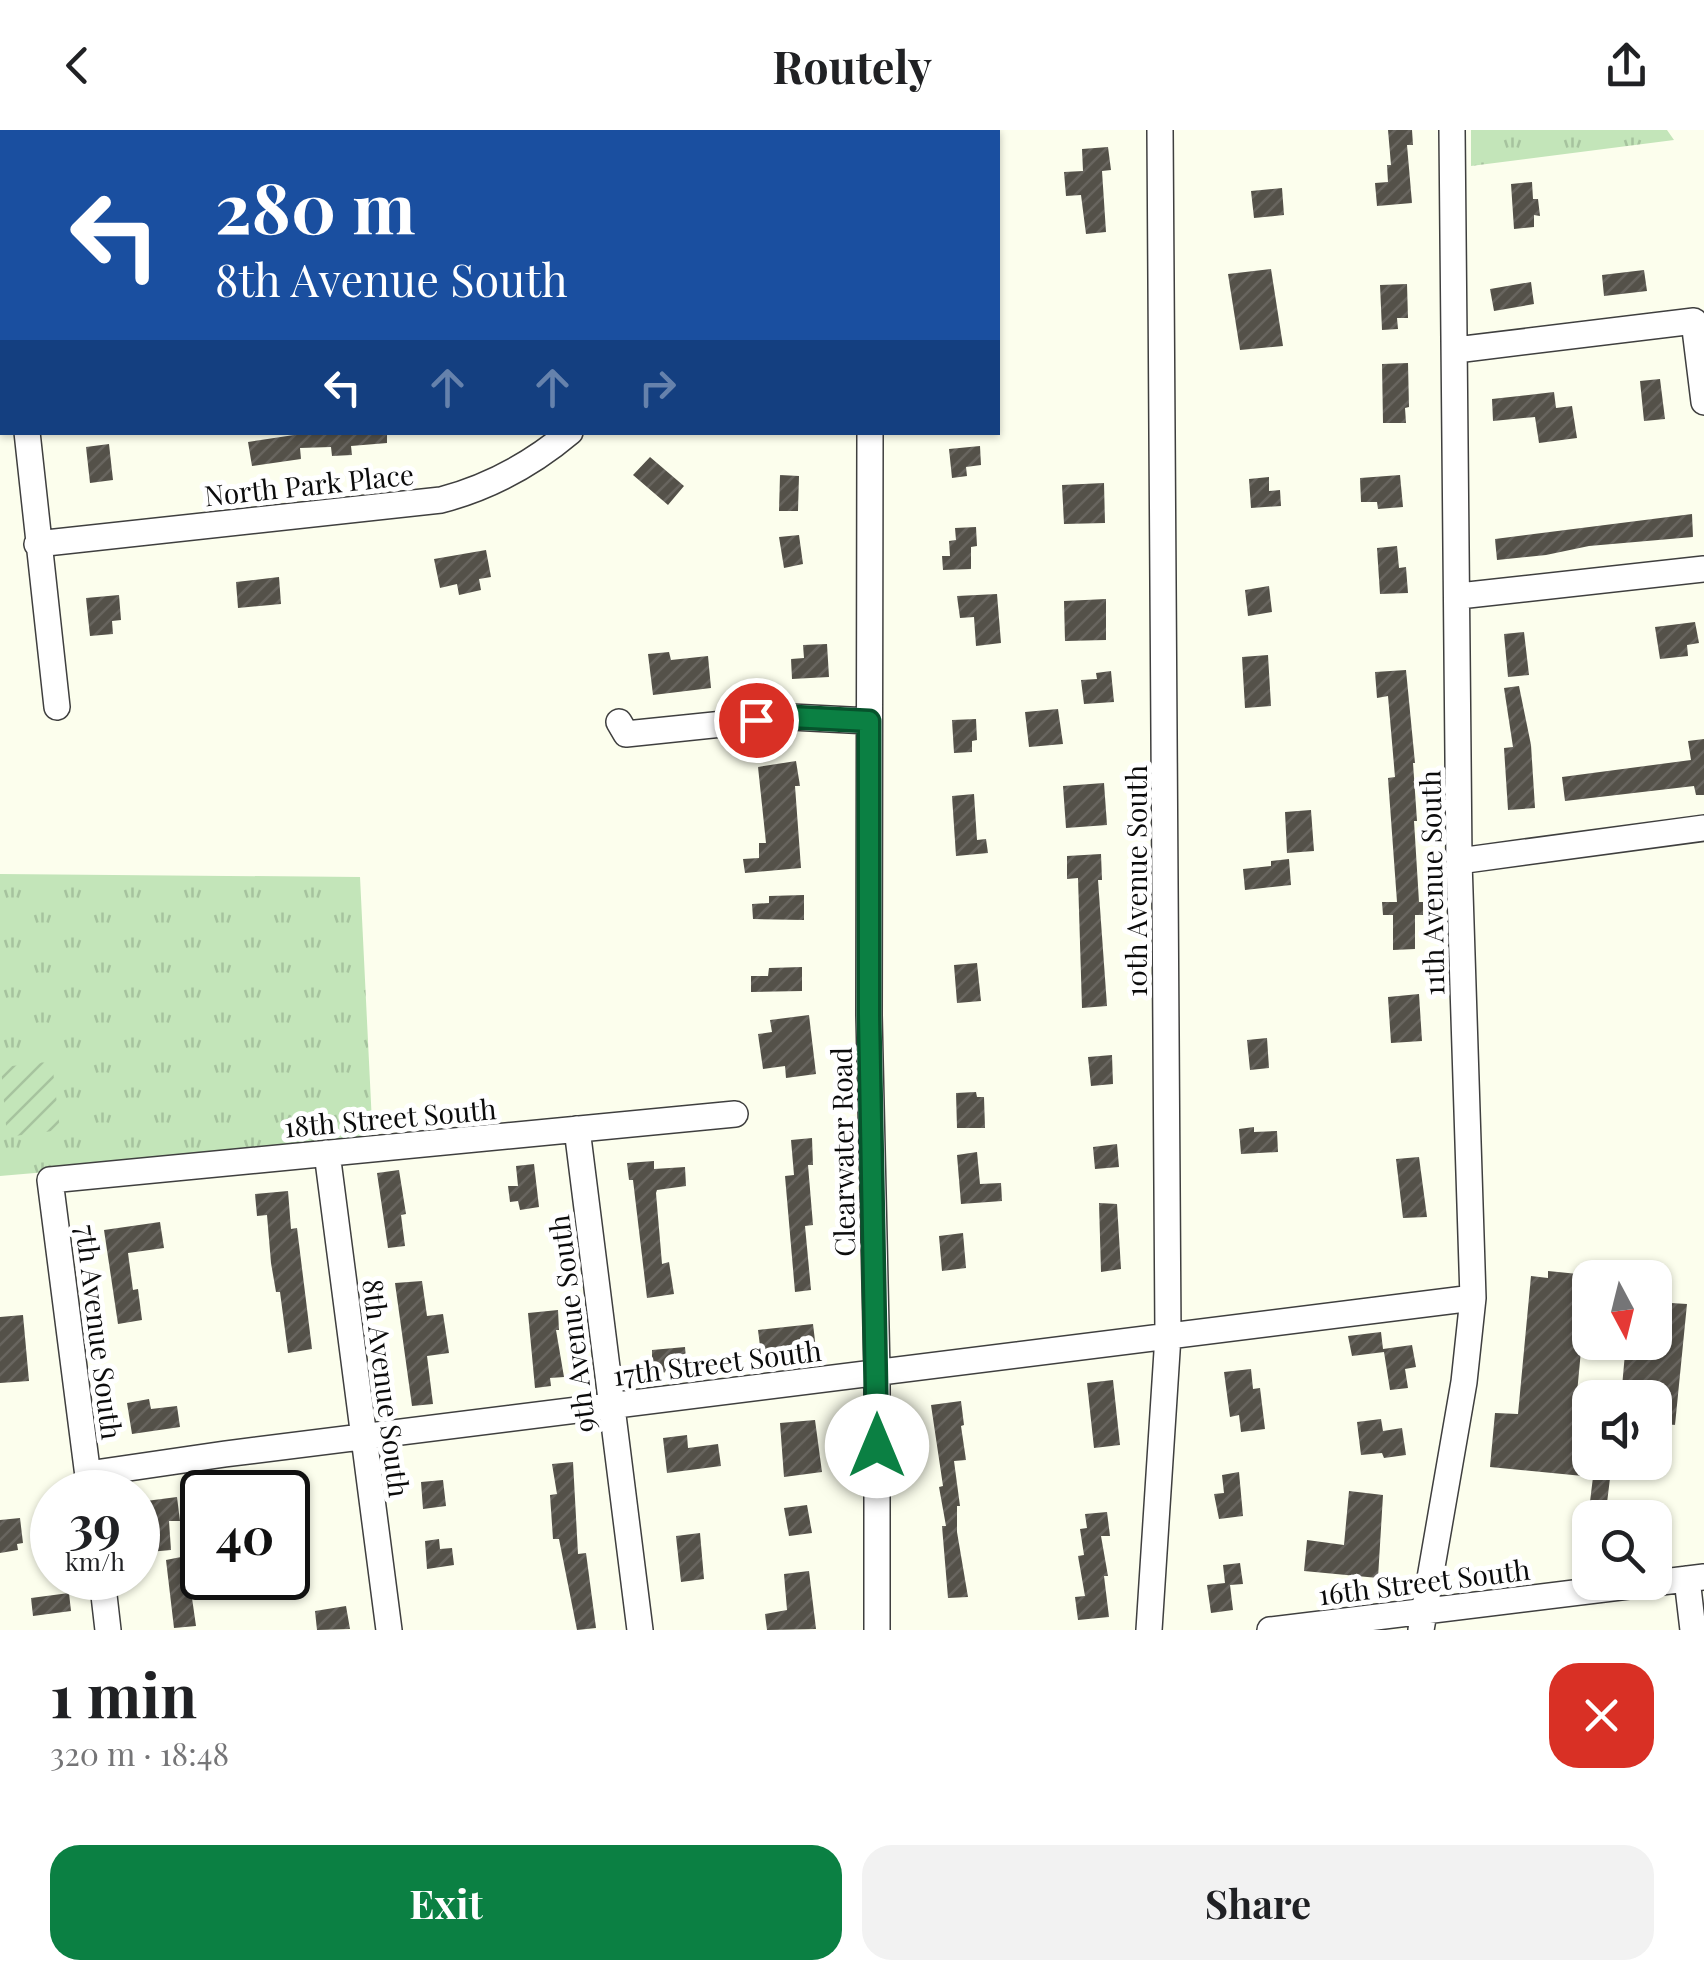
<!DOCTYPE html>
<meta charset="utf-8">
<style>
body{margin:0;font-family:"Playfair Display",serif;background:#f2f2f2;color:#202124;height:100vh;display:flex;flex-direction:column;font-size:38px;white-space:nowrap}
*{box-sizing:border-box;margin:0}
p{font-size:32px;color:#757577}
.icon{flex:none;width:55px;height:55px;fill:none;stroke:currentColor;stroke-width:2;stroke-linecap:round;stroke-linejoin:round}
.map{position:relative;height:1500px;overflow:hidden}
.panel{display:flex;flex-direction:column;background:#fff;flex:1}
.panel>*{flex:none}
.top-card{position:absolute;left:0px;top:0px;width:1000px;height:305px;box-shadow:0 2px 8px #0004;background:#1a4fa0;color:#fff;overflow:hidden}
.needle{width:65px;rotate:173deg}
.fabs{position:absolute;left:1572px;top:1130px;display:grid;gap:20px}
.fabs a{display:grid;place-items:center;width:100px;height:100px;border-radius:20px;background:#fff;box-shadow:0 2px 8px #0004;font-size:50px}
.speed{position:absolute;left:30px;top:1340px;display:flex;gap:20px;font-size:50px;font-weight:700;text-align:center}
.speed>*{display:grid;place-content:center;width:130px;height:130px;border-radius:50%;background:#fff;box-shadow:0 2px 8px #0004;line-height:1}
.speed small{font-size:25px;font-weight:400}
.speed .limit{border:5px solid #111;border-radius:15px;background:#fff;color:#111}
.pin{position:absolute;display:grid;place-items:center;width:85px;height:85px;color:#fff;margin:-42px;border:5px solid #fff;border-radius:50%;box-shadow:0 2px 10px #0007}
.me{position:absolute;width:110px;margin:-55px;rotate:0deg;stroke-linejoin:round;filter:drop-shadow(0 0 8px #0008)}
.turn{display:flex;align-items:center;gap:35px;height:210px;padding:0 50px;font-size:45px}
.turn .icon{width:130px;height:130px;stroke-width:2.5}
.turn b{display:block;font-size:70px;line-height:85px}
.lanes{display:flex;align-items:center;height:95px;padding:0 50px;background:#0003;justify-content:center;gap:50px;direction:ltr}
.lanes .off{opacity:.35}
.round{display:grid;place-items:center;flex:none;width:105px;height:105px;border-radius:30px;background:#f2f2f2}
.overview{display:flex;align-items:center;justify-content:space-between;height:170px;padding:0 50px}
h1{font-size:60px;font-weight:700;line-height:75px}
.cta{display:flex;gap:20px;margin-top:auto;padding:20px 50px}
.cta a{flex:1;height:115px;border-radius:30px;background:#0b8043;color:#fff;font-size:40px;font-weight:700;line-height:115px;text-align:center}
.cta a+a{background:#f2f2f2;color:#202124}
header{display:flex;justify-content:space-between;align-items:center;height:130px;padding:0 50px;background:#fff;font-size:45px;font-weight:700}
.map>svg:first-child{display:block}
</style>
<header><svg class="icon" aria-label="back" viewBox="0 0 24 24"><path d="M15 5l-7 7 7 7"/></svg>Routely<svg class="icon" aria-label="share" viewBox="0 0 24 24"><path d="M12 15V3M7 8l5-5 5 5M5 13v7h14v-7"/></svg></header>
<div class="map">
<svg width="1704" height="1500" viewBox="0 0 1704 1500">
<defs>
<pattern id="grass-tufts" width="24" height="20" patternUnits="userSpaceOnUse" patternTransform="scale(2.5)"><rect width="24" height="20" fill="#c3e5b9"/><path d="M3 7l-1-3M5 7V3M7 7l1-3M15 17l-1-3M17 17v-4M19 17l1-3" fill="none" stroke="#a6c39e"/></pattern>
<pattern id="garden-furrows" width="10" height="10" patternUnits="userSpaceOnUse" patternTransform="scale(2.5)"><rect width="10" height="10" fill="#c3e5b9"/><path d="M-1 1l2-2M0 10L10 0M9 11l2-2" fill="none" stroke="#a6c39e"/></pattern>
<pattern id="building-hatch" width="6" height="6" patternUnits="userSpaceOnUse" patternTransform="scale(2.5)"><rect width="6" height="6" fill="#545149"/><path d="M-1 1l2-2M0 6l6-6M5 7l2-2" fill="none" stroke="#68655f"/></pattern>
</defs>
<rect width="100%" height="100%" fill="#fcfeed"/>
<path fill="url(#grass-tufts)" d="M1471 0H1667L1674 10 1471 36Z
M0 744 360 747 373 1014 0 1046Z"/>
<path fill="url(#garden-furrows)" d="M52 932 60 1000 7 1007 1 937Z"/>
<path fill="url(#building-hatch)" d="M1388 0H1412L1413 15H1407L1412 73 1377 76 1375 53 1388 52 1387 35H1391Z
M1108 17 1111 40 1102 41 1106 102 1086 104 1081 65 1066 66 1064 42 1083 41 1082 19Z
M1532 52 1533 69H1538L1540 86 1534 85V97L1514 99 1511 54Z
M1282 58 1284 85 1254 88 1251 61Z
M1271 139 1283 216 1240 220 1228 144Z
M1644 140 1647 161 1604 166 1602 145Z
M1531 152 1534 174 1494 181 1490 159Z
M1407 154 1408 188H1397L1398 199 1382 200 1380 155Z
M1408 233 1409 277 1405 278 1406 293H1383L1382 234Z
M1660 249 1665 289 1644 291 1640 251Z
M1554 262 1556 278 1572 276 1577 308 1539 313 1535 287 1493 291 1492 269Z
M314 302H387V313L351 316 352 325 332 326 331 317 300 318 301 329 252 336 248 312Z
M109 314 113 350 90 353 86 317Z
M980 316 981 335 966 337 967 346 952 348 949 319Z
M650 327 684 356 668 375 633 345Z
M780 345 799 346 798 381H779Z
M1400 345 1403 377 1378 379 1377 372H1361L1360 348Z
M1269 347V361L1280 360 1281 376 1251 378 1249 349Z
M1104 353 1105 393 1064 394 1062 355Z
M1692 384 1693 407 1589 416 1546 425 1497 430 1495 409Z
M976 397 977 416 971 417V439L943 440 942 426H950L949 411 956 410 955 398Z
M799 405 803 434 784 438 779 407Z
M1397 416 1399 438 1406 437 1408 463 1380 464 1377 418Z
M486 420 491 447 479 449 481 460 459 465 457 454 440 458 434 429Z
M279 447 281 474 238 478 236 452Z
M1269 456 1272 482 1248 486 1245 460Z
M997 464 1001 513 976 516 974 487 960 488 957 466Z
M119 465 121 490 112 491 113 504 90 506 86 468Z
M1106 469V510L1065 511 1064 471Z
M1695 492 1699 513 1687 515 1688 526 1660 529 1655 497Z
M1524 502 1529 545 1508 547 1504 504Z
M827 514 829 547 792 549 791 529 804 528 803 515Z
M669 522 671 530 708 526 711 558 653 565 648 524Z
M1268 525 1271 576 1245 578 1242 527Z
M1406 540 1415 633H1413L1417 691H1414L1419 772H1423V785H1415V819L1393 820V785H1383L1382 772H1397L1388 648 1395 647 1388 566 1377 568 1375 542Z
M1111 541 1114 572 1084 574 1081 550 1097 549 1096 543Z
M1519 556 1531 615 1535 678 1508 680 1504 618 1513 617 1504 558Z
M1058 579 1063 614 1029 617 1025 582Z
M976 589 977 610 972 611V622L954 623 952 590Z
M1704 609V665H1696L1694 656 1565 671 1562 647 1691 630 1688 611Z
M796 631 800 656H795L801 738 745 743 743 729 759 728V713H766L758 637Z
M1104 653 1107 695 1066 698 1063 656Z
M974 664 977 710 986 709 988 723 956 726 952 666Z
M1311 680 1314 721 1287 723 1285 682Z
M1101 724 1102 750H1098L1107 876 1082 878 1078 748 1067 749V726Z
M1289 729 1291 755 1245 760 1243 739 1271 736V731Z
M804 765V790L753 789 752 774 769 773V766Z
M977 833 981 871 957 873 954 835Z
M802 837V861L751 862V846H768L769 838Z
M1419 864 1422 911 1391 913 1388 867Z
M809 885 816 944 786 948 785 936 763 939 758 904 772 902 770 890Z
M1267 908 1269 938 1250 940 1247 910Z
M1112 925 1113 954 1091 956 1088 927Z
M976 962 977 967H984L985 998H957L956 963Z
M1254 997V1002L1277 1001 1278 1022 1241 1024 1239 999Z
M812 1008 813 1035H808L813 1095 805 1096 811 1160 795 1162 785 1046 794 1045 791 1010Z
M1117 1014 1119 1037 1095 1039 1093 1017Z
M977 1022 980 1054 1001 1053 1002 1071 961 1074 957 1025Z
M1419 1027 1427 1087 1403 1088 1396 1029Z
M654 1031V1039L685 1037 686 1056 657 1060 656 1063 662 1134 669 1132 674 1164 647 1168 633 1050H629L627 1033Z
M534 1034 539 1077 520 1080 518 1071 510 1072 508 1056H518L516 1036Z
M399 1040 406 1084 401 1085 405 1116 388 1118 377 1043Z
M288 1061 291 1099 297 1098 312 1219 288 1223 280 1162H276L271 1133 267 1085 257 1086 255 1064Z
M1099 1073 1117 1074 1121 1139 1101 1142Z
M160 1092 164 1118 128 1123 133 1160 138 1159 142 1190 118 1194 104 1100Z
M963 1103 966 1138 942 1141 939 1106Z
M1548 1141 1588 1145 1576 1274 1590 1276V1332H1612L1606 1381 1589 1380 1593 1347 1490 1337 1495 1283 1518 1284 1531 1146 1548 1148Z
M422 1151 427 1186 443 1184 449 1223 427 1226 433 1274 412 1276 395 1153Z
M1655 1172 1687 1174 1675 1295 1655 1293V1268H1621L1626 1212H1655Z
M558 1180 559 1200H556L564 1247 550 1248 551 1256 535 1258 528 1183Z
M23 1185 29 1251 0 1253V1187Z
M813 1194 816 1219 761 1224 758 1200Z
M1381 1202 1383 1219 1412 1215 1416 1237 1405 1239 1408 1258 1390 1260 1384 1222 1352 1226 1348 1206Z
M685 1217 687 1240 649 1244 647 1231 652 1230V1220Z
M1251 1239 1253 1259 1260 1258 1265 1299 1241 1302 1239 1285 1230 1287 1224 1242Z
M1113 1250 1120 1315 1094 1318 1087 1253Z
M149 1269 151 1279 177 1276 180 1297 132 1304 127 1273Z
M961 1271 964 1295 961 1296 966 1330 954 1331 960 1376H957V1402L968 1467 948 1468 942 1396H946L939 1357 943 1356 931 1275Z
M1381 1289 1383 1301 1402 1298 1406 1325 1384 1328 1382 1323 1361 1325 1357 1292Z
M815 1290 822 1342 784 1347 780 1293Z
M687 1305 688 1318 718 1314 721 1336 667 1343 663 1308Z
M573 1332 578 1424 586 1423 596 1498 577 1500 559 1409H553L550 1365 557 1364 552 1334Z
M1239 1342 1243 1386 1219 1389 1214 1364 1224 1363 1222 1345Z
M443 1350 446 1376 423 1379 421 1352Z
M1349 1361 1383 1365 1378 1448 1304 1441 1307 1410 1344 1415Z
M177 1367 180 1391H169L171 1420 149 1422 146 1371Z
M807 1375 812 1403 789 1406 784 1378Z
M1107 1382 1110 1406H1101L1108 1446H1104L1109 1487 1078 1490 1075 1467 1085 1466 1078 1426 1084 1425 1080 1399 1087 1398 1085 1384Z
M20 1388 23 1413 17 1414 18 1420 0 1423V1390Z
M700 1403 704 1449 681 1452 676 1406Z
M439 1409 440 1419 452 1418 454 1435 427 1439 425 1411Z
M186 1426 196 1496 174 1498 166 1430Z
M1240 1433 1243 1454 1230 1455 1233 1480 1211 1483 1207 1455 1225 1453 1223 1435Z
M809 1441 816 1499 767 1500 765 1484 787 1480 784 1444Z
M69 1463 71 1481 33 1486 31 1468Z
M346 1476 350 1499 317 1500 315 1481Z"/>
<g fill="none" stroke-linecap="round" stroke-linejoin="round">
<g stroke="#3f3f3f" stroke-width="28">
<path id="minor" d="M866 0V2
M0 60 2 79
M1456 220 1694 191 1704 272
M27 302 57 577
M870 302 869 885 877 1242V1500
M37 414 441 370C490 357 531 335 570 302
M1459 466 1704 439
M619 592 626 604 791 587 869 591
M1459 731 1704 698
M577 999 640 1500
M327 1023 389 1500
M88 1344 225 1324 1473 1168
M90 1362 50 1050 735 984
M102 1448 108 1500
M1687 1449 1693 1500
M1149 1500 1168 1206 1160 0
M1270 1500 1704 1447
M1421 1500 1464 1252 1473 1168 1459 731 1452 0"/>
</g>
<use href="#minor" stroke="#fff" stroke-width="25"/>
</g>
<g fill="none" stroke-linecap="round" stroke-linejoin="round">
<g stroke="#07532c" stroke-width="25">
<path id="route" d="M756 590 791 587 869 591V885L877 1316"/>
</g>
<use href="#route" stroke="#0b8043" stroke-width="18"/>
</g>
<g text-anchor="middle" dominant-baseline="central" stroke-width="10" stroke-linejoin="round" paint-order="stroke">
<g font-size="28" fill="#0c0c0c" stroke="#fff">
<text transform="translate(309 354) rotate(-6)">North Park Place</text>
<text transform="translate(1135 751) rotate(-90)">10th Avenue South</text>
<text transform="translate(1431 753) rotate(-91)">11th Avenue South</text>
<text transform="translate(390 987) rotate(-5)">18th Street South</text>
<text transform="translate(842 1022) rotate(-91)">Clearwater Road</text>
<text transform="translate(571 1194) rotate(-97)">9th Avenue South</text>
<text transform="translate(100 1202) rotate(83)">7th Avenue South</text>
<text transform="translate(717 1232) rotate(-7)">17th Street South</text>
<text transform="translate(387 1258) rotate(83)">8th Avenue South</text>
<text transform="translate(1424 1451) rotate(-7)">16th Street South</text>
</g>
</g>
</svg>
<div class="fabs">
<a><svg class="needle" viewBox="-14 -14 28 28"><path d="M0-13l5 13h-10z" fill="#e53935"/><path d="M0 13l5-13h-10z" fill="#757577"/></svg></a>
<a><svg class="icon" aria-label="sound" viewBox="0 0 24 24"><path d="M4 9h4l5-4v14l-5-4H4zM17 9q2 3 0 6"/></svg></a>
<a><svg class="icon" aria-label="search" viewBox="0 0 24 24"><circle cx="10" cy="10" r="6"/><path d="M15 15l6 6"/></svg></a>
</div>
<div class="speed"><div>39<small>km/h</small></div><div class="limit">40</div></div>
<div class="pin" style="left:756px;top:590px;background:#d93025"><svg class="icon" aria-label="arrive" viewBox="0 0 24 24"><path d="M6 21V4h12l-3 4 3 4H6"/></svg></div>
<svg class="me" style="left:877px;top:1316px" viewBox="-20 -20 40 40"><circle r="19" fill="#fff"/><path d="M0-13L10 11 0 6-10 11z" fill="#0b8043"/></svg>
<div class="top-card">
<div class="turn"><svg class="icon" aria-label="left" viewBox="0 0 24 24"><path d="M17 20v-9H6M10 6l-5 5 5 5"/></svg><div><b>280 m</b>8th Avenue South</div></div>
<div class="lanes"><svg class="icon" aria-label="left" viewBox="0 0 24 24"><path d="M17 20v-9H6M10 6l-5 5 5 5"/></svg><svg class="icon off" aria-label="ahead" viewBox="0 0 24 24"><path d="M12 20V5M6 11l6-6 6 6"/></svg><svg class="icon off" aria-label="ahead" viewBox="0 0 24 24"><path d="M12 20V5M6 11l6-6 6 6"/></svg><svg class="icon off" aria-label="right" viewBox="0 0 24 24"><path d="M7 20v-9h11M14 6l5 5-5 5"/></svg></div>
</div>
</div>
<section class="panel">
<div class="overview"><div><h1>1 min</h1><p>320 m · 18:48</p></div><a class="round" style="background:#d93025;color:#fff"><svg class="icon" aria-label="close" viewBox="0 0 24 24"><path d="M6 6l12 12M18 6L6 18"/></svg></a></div>
<div class="cta"><a>Exit</a><a>Share</a></div>
</section>
